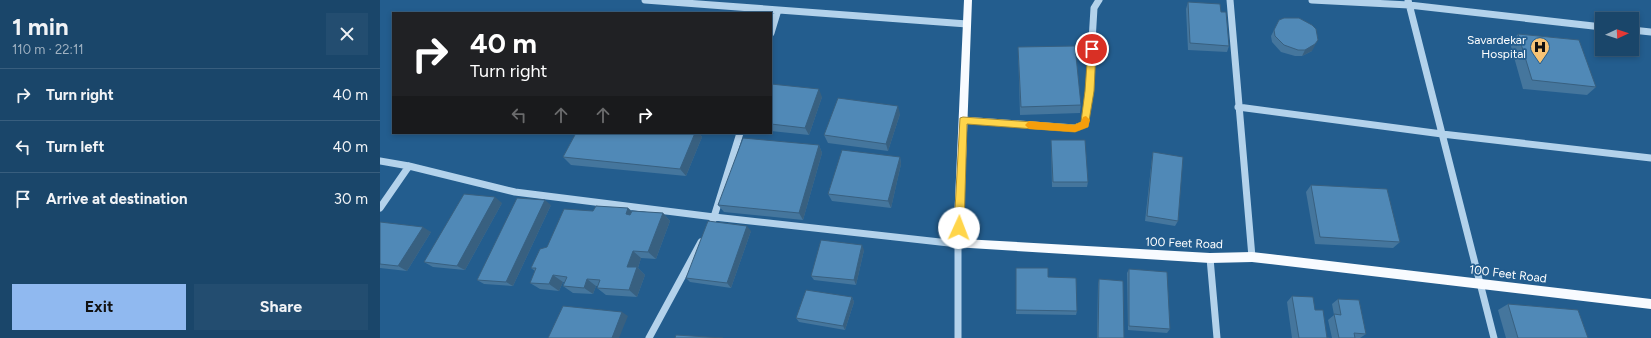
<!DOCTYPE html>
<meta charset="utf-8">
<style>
body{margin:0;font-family:Figtree,sans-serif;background:#234d70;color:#f1f3f6;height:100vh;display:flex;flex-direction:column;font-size:15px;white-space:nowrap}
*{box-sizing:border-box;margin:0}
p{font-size:13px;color:#9fb1c1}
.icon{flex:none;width:22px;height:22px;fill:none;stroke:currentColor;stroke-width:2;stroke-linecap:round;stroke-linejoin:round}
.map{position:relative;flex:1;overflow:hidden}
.panel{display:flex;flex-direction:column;background:#1a466a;width:380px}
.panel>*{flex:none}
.guide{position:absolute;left:12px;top:12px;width:380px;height:122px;border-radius:0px;box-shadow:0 2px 6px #0003,0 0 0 1px #385e7e;background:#202124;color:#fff;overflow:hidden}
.needle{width:26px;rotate:87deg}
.buttons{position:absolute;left:1215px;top:12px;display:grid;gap:8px}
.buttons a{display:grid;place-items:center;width:44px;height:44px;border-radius:0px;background:#1a466a;box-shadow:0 2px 6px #0003,0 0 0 1px #385e7e;font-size:20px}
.pin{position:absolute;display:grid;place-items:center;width:34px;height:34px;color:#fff;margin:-17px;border:2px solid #fff;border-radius:50%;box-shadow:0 1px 4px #0007}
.me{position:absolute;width:44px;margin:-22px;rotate:2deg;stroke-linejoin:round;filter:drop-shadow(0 0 3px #0008)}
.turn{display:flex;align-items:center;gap:14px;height:84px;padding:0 12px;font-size:18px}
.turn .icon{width:52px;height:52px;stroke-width:2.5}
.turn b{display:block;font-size:28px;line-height:34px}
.lanes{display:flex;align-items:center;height:38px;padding:0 12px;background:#0003;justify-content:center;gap:20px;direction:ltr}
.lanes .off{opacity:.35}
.round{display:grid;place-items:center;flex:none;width:42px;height:42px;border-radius:0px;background:#234d70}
.head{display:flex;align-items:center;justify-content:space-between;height:68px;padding:0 12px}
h1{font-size:24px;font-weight:700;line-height:30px}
.cta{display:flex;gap:8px;margin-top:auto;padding:8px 12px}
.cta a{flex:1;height:46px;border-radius:0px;background:#90b9f0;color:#111;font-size:16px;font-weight:700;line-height:46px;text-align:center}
.cta a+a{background:#234d70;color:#f1f3f6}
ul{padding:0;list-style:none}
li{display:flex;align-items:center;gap:12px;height:52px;padding:0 12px;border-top:1px solid #385e7e}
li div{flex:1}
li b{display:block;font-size:15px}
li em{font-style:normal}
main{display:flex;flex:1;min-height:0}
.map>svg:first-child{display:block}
</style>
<main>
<section class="panel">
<div class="head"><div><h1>1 min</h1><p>110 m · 22:11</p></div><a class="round"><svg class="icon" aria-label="close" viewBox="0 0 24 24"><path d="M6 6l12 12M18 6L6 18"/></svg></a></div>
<ul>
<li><svg class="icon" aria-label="right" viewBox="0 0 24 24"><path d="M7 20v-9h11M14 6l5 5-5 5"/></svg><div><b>Turn right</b></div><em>40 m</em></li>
<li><svg class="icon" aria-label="left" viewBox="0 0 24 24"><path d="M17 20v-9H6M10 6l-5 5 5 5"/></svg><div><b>Turn left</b></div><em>40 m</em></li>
<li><svg class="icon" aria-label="arrive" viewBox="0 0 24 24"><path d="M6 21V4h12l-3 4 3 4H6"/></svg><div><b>Arrive at destination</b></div><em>30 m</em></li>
</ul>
<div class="cta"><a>Exit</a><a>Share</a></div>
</section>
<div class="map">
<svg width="1271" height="338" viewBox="0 0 1271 338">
<rect width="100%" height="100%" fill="#235d8e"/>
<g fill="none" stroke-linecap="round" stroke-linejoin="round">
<path stroke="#b3d2eb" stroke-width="7" d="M265 0 587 24
M850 0 872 257
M932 0 1029 5 1222 27
M1028 0 1114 338
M1252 30 1271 32
M391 33 398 10
M858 107 1062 134 1271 158
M583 120 695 128 705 124 709 91 714 8 719 0
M0 161 29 166 135 192 334 217 578 244V338
M0 208 29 166
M333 220 360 133
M830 258 837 338
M269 338 321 242"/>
<path fill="#f8fbff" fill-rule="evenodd" d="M584 0H592L583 239 830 253 872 252 1271 299V309L872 262 830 263 574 247 573 244Z"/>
</g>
<path fill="#45769d" d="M808 2 841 12 849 46 847 52 808 50 806 9Z
M894 30 932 51 922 56H915L901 52 892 42 891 36Z
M1138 34 1216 87 1207 95 1143 89 1130 43Z
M638 47 701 105 700 113 640 115Z
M391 84 442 97 429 135 391 131Z
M520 114 508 151 448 143 444 135Z
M196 133H319L322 137 306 176 191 165 183 157Z
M671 140 708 182 707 187H672L671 146Z
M439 145 442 153 423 220 344 212 338 205Z
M773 152 798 221 795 226 765 221 772 158Z
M520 157 521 164 511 208 452 201 448 194Z
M931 185 1020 242 1013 248 935 244 926 192Z
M122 203 85 270 53 267 44 262Z
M171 205 133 286 104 284 97 280Z
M248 208 252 211 283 213 290 221 276 259 261 258 258 268 265 275 257 297 226 295 217 288 218 286H216L213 294 193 293 183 286 184 282H183L179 291 160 289 150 283 155 271 151 268 167 247 213 211Z
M0 222 51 232 27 271 0 268Z
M371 231 351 288 310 282 306 278Z
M484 250 476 285 434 280 431 276Z
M636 268 697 311 696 315 636 314Z
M749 269 790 329 787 333 748 330 747 273Z
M719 279 744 338H717L718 284Z
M912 296 935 310 947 338H949H912L907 302Z
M472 297 474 302 465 330 419 322 416 318Z
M958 299 986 334 980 338H952L948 320 954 315 952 304Z
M1128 304 1208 338H1126L1118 310Z"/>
<path fill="#386080" d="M938 40 932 51 922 56 925 50Z
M439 89 442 97 429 135 425 128Z
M518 106 520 114 508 151 506 144Z
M315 133H319L322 137 306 176 300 169Z
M439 145 442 153 423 220 419 213Z
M520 157 521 164 511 208 508 201Z
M115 197 122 203 85 270 77 266Z
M165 200 171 205 133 286 126 282Z
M248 208 256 216 246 214Z
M283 213 290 221 276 259 268 252Z
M367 226 371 231 351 288 347 283Z
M43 227 51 232 27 271 18 266Z
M482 245 484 250 476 285 474 280Z
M253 251 261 258 258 268 265 275 257 297 249 290 247 267Z
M173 275 183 282 179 291 169 284Z
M207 279 216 286 213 294 204 288Z
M472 297 474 302 465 330 463 326Z
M242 312 248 316 239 338H232Z"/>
<path fill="#5089b7" stroke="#386080" d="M808 2 840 4 841 12H846L849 46 810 43Z
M904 18H919L932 25 936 29 938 40 935 44 925 50H918L904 45 895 36 894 30 899 20Z
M1138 34 1199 40 1216 87 1152 80Z
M695 46 701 105 641 107 638 47Z
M391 84 439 89 425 128 391 124Z
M458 98 518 106 506 144 444 135Z
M196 133H315L300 169 183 157Z
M363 138 439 145 419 213 338 205Z
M671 140H705L708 182H673Z
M462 150 520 157 508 201 448 194Z
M773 152 803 157 798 221 767 216Z
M931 185 1007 189 1020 242 940 237Z
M84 194 115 197 77 266 44 262Z
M137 198 165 200 126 282 97 280Z
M216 206 248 208 246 214 250 215 252 211 283 213 268 252 253 251 247 267H257L249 290 217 288 220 280 207 279 204 288 183 286 187 277 173 275 169 284 150 283 156 268H151L160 249 167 247 184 209 213 211Z
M328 221 367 226 347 283 306 278Z
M0 222 43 227 18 266 0 264Z
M441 240 482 245 474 280 431 276Z
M636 268H668V277L696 278 697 311 636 310Z
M749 269 787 272 790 329 749 326Z
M719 279 743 281 744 338H718Z
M426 290 472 297 463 326 416 318Z
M912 296 933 297 935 310H943L947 338H949H919Z
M958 299 979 300 986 334 974 333 975 338H959L954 314 961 315Z
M1128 304 1198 310 1208 338H1138Z
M183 306 242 312 232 338H168Z
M296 335 343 338H295Z"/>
<path fill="#ffd54a" stroke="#a68a30" d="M712 46 716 49 714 91 708 127 695 132 587 124 584 228 582 231 579 233 576 231 574 228 580 118 583 117 694 125 701 122 705 91 708 49Z"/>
<path fill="#f59e0b" d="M706 116 710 120 708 127 695 132 649 129 645 125 649 121 694 125 701 122 703 117Z"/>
<defs>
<g id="hospital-pin" transform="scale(1)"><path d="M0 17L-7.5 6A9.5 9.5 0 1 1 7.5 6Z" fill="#f7c375" stroke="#235d8e"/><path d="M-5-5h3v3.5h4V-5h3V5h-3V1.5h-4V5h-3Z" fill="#111"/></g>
</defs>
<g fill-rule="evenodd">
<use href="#hospital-pin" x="1160" y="47"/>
</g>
<g text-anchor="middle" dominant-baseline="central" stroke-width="3.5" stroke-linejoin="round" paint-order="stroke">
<g font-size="12" fill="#fff" stroke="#235d8e" text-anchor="end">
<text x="1146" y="40">Savardekar<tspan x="1146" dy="14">Hospital</tspan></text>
</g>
<g font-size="12" fill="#fff" stroke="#235d8e">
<text transform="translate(804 243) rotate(2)">100 Feet Road</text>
<text transform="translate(1128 274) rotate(7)">100 Feet Road</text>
</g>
</g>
</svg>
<div class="buttons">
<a><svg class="needle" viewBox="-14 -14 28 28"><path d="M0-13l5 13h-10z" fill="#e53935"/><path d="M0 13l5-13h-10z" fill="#9fb1c1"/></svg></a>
</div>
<div class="pin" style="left:712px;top:49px;background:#d93025"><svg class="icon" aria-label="arrive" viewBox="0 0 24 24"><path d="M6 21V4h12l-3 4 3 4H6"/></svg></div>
<svg class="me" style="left:579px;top:228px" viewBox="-20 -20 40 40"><circle r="19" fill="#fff"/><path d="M0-13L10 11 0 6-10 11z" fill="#ffd54a"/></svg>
<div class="guide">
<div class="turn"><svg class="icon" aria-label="right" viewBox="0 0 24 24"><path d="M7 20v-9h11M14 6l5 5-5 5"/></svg><div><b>40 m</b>Turn right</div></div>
<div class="lanes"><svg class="icon off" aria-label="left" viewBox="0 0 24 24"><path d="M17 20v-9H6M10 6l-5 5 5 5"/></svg><svg class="icon off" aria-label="ahead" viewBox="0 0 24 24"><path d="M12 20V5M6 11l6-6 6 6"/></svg><svg class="icon off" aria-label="ahead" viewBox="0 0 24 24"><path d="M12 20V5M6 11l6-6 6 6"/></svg><svg class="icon" aria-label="right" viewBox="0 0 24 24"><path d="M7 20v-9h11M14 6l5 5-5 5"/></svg></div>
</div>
</div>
</main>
